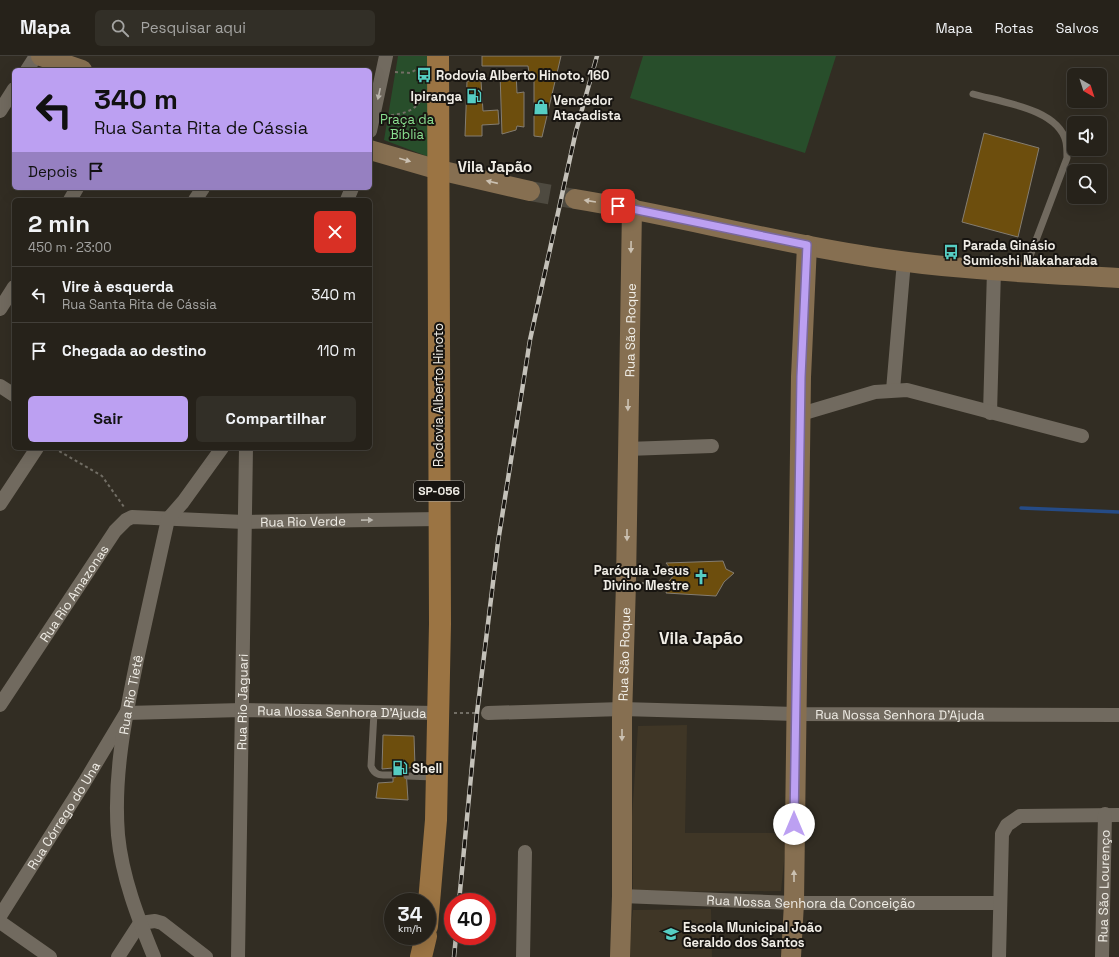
<!DOCTYPE html>
<html lang="pt">
<meta charset="utf-8">
<style>
body{margin:0;font-family:"Space Grotesk",sans-serif;background:#322f27;color:#f1f3f6;height:100vh;display:flex;flex-direction:column;font-size:15px;white-space:nowrap}
*{box-sizing:border-box;margin:0}
p{font-size:13px;color:#a4a4a2}
.icon{flex:none;width:22px;height:22px;fill:none;stroke:currentColor;stroke-width:2;stroke-linecap:round;stroke-linejoin:round}
.map{position:relative;flex:1;overflow:hidden}
.sheet{position:absolute;left:12px;top:142px;width:360px;height:252px;display:flex;flex-direction:column;background:#26221a;border-radius:6px;box-shadow:0 4px 16px #0002,0 0 0 1px #423f39}
.sheet>*{flex:none}
.hud{position:absolute;left:12px;top:12px;width:360px;height:122px;border-radius:6px;box-shadow:0 4px 16px #0002,0 0 0 1px #423f39;background:#bca0f2;color:#111;overflow:hidden}
.needle{width:26px;rotate:141deg}
.buttons{position:absolute;left:1067px;top:12px;display:grid;gap:8px}
.buttons a{display:grid;place-items:center;width:40px;height:40px;border-radius:6px;background:#26221a;box-shadow:0 4px 16px #0002,0 0 0 1px #423f39;font-size:20px}
.speed{position:absolute;left:384px;top:837px;display:flex;gap:8px;font-size:20px;font-weight:700;text-align:center}
.speed>*{display:grid;place-content:center;width:52px;height:52px;border-radius:50%;background:#26221a;box-shadow:0 4px 16px #0002,0 0 0 1px #423f39;line-height:1}
.speed small{font-size:10px;font-weight:400}
.speed .limit{border:6px solid #d22;background:#fff;color:#111}
.pin{position:absolute;display:grid;place-items:center;width:34px;height:34px;color:#fff;margin:-17px;border-radius:8px;box-shadow:0 2px 6px #0006}
.me{position:absolute;width:44px;margin:-22px;rotate:0deg;stroke-linejoin:round;filter:drop-shadow(0 0 3px #0008)}
.turn{display:flex;align-items:center;gap:14px;height:84px;padding:0 16px;font-size:18px}
.turn .icon{width:52px;height:52px;stroke-width:2.5}
.turn b{display:block;font-size:28px;line-height:34px}
.then{display:flex;align-items:center;height:38px;padding:0 16px;background:#0003;gap:8px;font-size:15px}
.round{display:grid;place-items:center;flex:none;width:42px;height:42px;border-radius:6px;background:#322f27}
.headline{display:flex;align-items:center;justify-content:space-between;height:68px;padding:0 16px}
h1{font-size:24px;font-weight:700;line-height:30px}
.action{display:flex;gap:8px;margin-top:auto;padding:8px 16px}
.action a{flex:1;height:46px;border-radius:6px;background:#bca0f2;color:#111;font-size:16px;font-weight:700;line-height:46px;text-align:center}
.action a+a{background:#322f27;color:#f1f3f6}
ul{padding:0;list-style:none}
li{display:flex;align-items:center;gap:12px;height:56px;padding:0 16px;border-top:1px solid #423f39}
li div{flex:1}
li b{display:block;font-size:15px}
li em{font-style:normal}
header{display:flex;align-items:center;gap:24px;box-sizing:border-box;height:56px;padding:0 20px;background:#26221a;border-bottom:1px solid #423f39}
header strong{font-size:19px}
nav{display:flex;gap:22px;margin-inline-start:auto;font-size:14px}
.search{width:280px;height:36px;background:#322f27;display:flex;align-items:center;gap:10px;box-sizing:border-box;padding:0 14px;border-radius:6px;color:#a4a4a2;font-size:15px}
.map>svg:first-child{display:block}
</style>
<header>
<strong>Mapa</strong>
<div class="search"><svg class="icon" aria-label="search" viewBox="0 0 24 24"><circle cx="10" cy="10" r="6"/><path d="M15 15l6 6"/></svg>Pesquisar aqui</div>
<nav><a>Mapa</a><a>Rotas</a><a>Salvos</a></nav>
</header>
<div class="map">
<svg width="1119" height="901" viewBox="0 0 1119 901">
<rect width="100%" height="100%" fill="#322d23"/>
<path fill="#3f3626" d="M687 669 685 777H787L781 835 633 836 632 761 638 670Z
M711 853 712 901H628L633 854Z"/>
<path fill="#284e2b" d="M398 0H427L429 101 384 84Z
M643 0H836L805 97 630 42Z"/>
<g fill="none" stroke-linecap="round" stroke-linejoin="round">
<path stroke="#254b86" stroke-width="3.5" d="M1021 452 1119 456"/>
</g>
<path fill="#6d4e0d" stroke="#847d72" d="M482 0H561L542 81 534 80V23H530L528 10H482Z
M516 16 517 37 524 36V71L517 70 516 74 502 78 500 17Z
M467 25H481L483 55 498 54 499 68 482 69V80H465Z
M984 77 1039 92 1018 181 962 166Z
M723 505 726 513 734 517 724 526 716 540 666 537 669 525 675 518 666 507Z
M383 679 414 680 415 710 406 713 408 744 376 742 378 727 393 726V712L382 713Z"/>
<g fill="none" stroke-linecap="round" stroke-linejoin="round">
<path stroke="#4e4a40" stroke-width="20" stroke-dasharray="20 10" stroke-linecap="butt" d="M530 135 575 143"/>
<path stroke="#726e65" stroke-width="2" stroke-dasharray="3 3" stroke-linecap="butt" d="M395 16 410 17 421 11
M385 60C400 58 413 57 421 44
M54 392 102 420 124 451
M642 527 662 528
M454 657H477"/>
<path stroke="#716a5f" stroke-width="7" d="M973 38C1001 46 1059 53 1066 86 1067 91 1067 97 1067 102L1024 216
M374 657 371 710C375 721 383 719 393 719
M407 720 434 721"/>
<g stroke="#716a5f" stroke-width="14">
<path d="M27 14 36 0"/>
<path d="M0 55 14 33"/>
<path d="M370 75 386 0"/>
<path d="M70 144 77 132"/>
<path d="M195 144 203 132"/>
<path d="M347 144 352 132"/>
<path d="M0 253 14 231"/>
<path d="M0 330 14 339"/>
<path d="M893 334 904 205"/>
<path d="M990 357 994 214"/>
<path d="M801 358 875 336 907 334 1082 380"/>
<path d="M627 393 712 390"/>
<path d="M0 448 37 392"/>
<path id="s1" d="M0 649 115 475 126 464 132 461 244 466 439 463"/>
<path id="s2" d="M488 657 622 653 795 658 1119 659"/>
<path id="s3" d="M622 840 794 847H1000"/>
<path id="s4" d="M0 860 84 727 126 657 242 654 438 657"/>
<path d="M0 866 50 901"/>
<path d="M118 901 140 867 155 865 162 867 206 901"/>
<path id="s5" d="M154 901C138 862 122 821 118 779 113 718 126 658 138 599 148 554 158 508 168 463L183 446 222 392"/>
<path id="s6" d="M238 901 246 392"/>
<path d="M523 901 525 796"/>
<path d="M999 901 1002 778 1007 769 1020 760 1119 759"/>
<path id="s7" d="M1102 901 1105 758"/>
</g>
<g stroke="#866f51" stroke-width="20">
<path d="M41 0 82 14"/>
<path d="M370 94 439 114 530 135"/>
<path d="M575 143C674 159 772 186 872 201 954 214 1037 217 1119 222"/>
<path id="s8" d="M620 901 622 840V662L626 527 632 152"/>
<path d="M791 901 794 847 801 321 807 189"/>
</g>
<path stroke="#9b7443" stroke-width="22" d="M427 870 436 764 440 568 438 0
M421 901 426 880"/>
<g stroke="#c4c1b9" stroke-width="4.5">
<path id="rail" d="M459 846 477 657 498 486 530 284 576 75 597 0
M454 901 456 880"/>
</g>
<use href="#rail" stroke="#181511" stroke-width="3" stroke-dasharray="9" stroke-linecap="butt"/>
</g>
<defs><path id="oneway-solid" d="M-6-.8H1V-3.2L6.5 0L1 3.2V.8H-6Z"/></defs>
<g fill="#bdb9b0">
<use href="#oneway-solid" transform="translate(379 38) rotate(102)"/>
<use href="#oneway-solid" transform="translate(367 464) rotate(-1)"/>
</g>
<g fill="#cbc1b2">
<use href="#oneway-solid" transform="translate(405 104) rotate(16)"/>
<use href="#oneway-solid" transform="translate(492 126) rotate(-167)"/>
<use href="#oneway-solid" transform="translate(590 145) rotate(-171)"/>
<use href="#oneway-solid" transform="translate(631 191) rotate(91)"/>
<use href="#oneway-solid" transform="translate(628 349) rotate(91)"/>
<use href="#oneway-solid" transform="translate(627 479) rotate(90)"/>
<use href="#oneway-solid" transform="translate(622 679) rotate(90)"/>
<use href="#oneway-solid" transform="translate(794 820) rotate(-90)"/>
</g>
<g fill="none" stroke-linecap="round" stroke-linejoin="round">
<g stroke="#7a689d" stroke-width="10">
<path id="route" d="M618 150 807 189 801 321 794 768"/>
</g>
<use href="#route" stroke="#bca0f2" stroke-width="7"/>
</g>
<defs>
<g id="bus-bare" transform="scale(1.2)"><path d="M-5-6H5V4H4V6H2V4H-2V6H-4V4H-5ZM-3.5-4V0h7V-4ZM-3.5 1.2v1.5H-2V1.2ZM2 1.2v1.5H3.5V1.2Z" fill="#56cec3" stroke="#181511" stroke-width="2.5" paint-order="stroke"/></g>
<g id="fuel-bare" transform="scale(1.2)"><path d="M-5.5-6h7V0h2V4h1.3V-2.5L3-4.5l.8-.8L6-3V5H2.5V1h-1V6h-7ZM-4.2-4.7v3.2H.2V-4.7Z" fill="#56cec3" stroke="#181511" stroke-width="2.5" paint-order="stroke"/></g>
<g id="shop-bare" transform="scale(1.2)"><path d="M-5-2.5h2.3a2.7 3.5 0 0 1 5.4 0H5L5.5 6h-11ZM-1.5-2.5h3a1.5 2.3 0 0 0-3 0Z" fill="#56cec3" stroke="#181511" stroke-width="2.5" paint-order="stroke"/></g>
<g id="church-bare" transform="scale(1.2)"><path d="M-1.2-6h2.4v3.5h3.3v2.4h-3.3V6h-2.4V-.1h-3.3v-2.4h3.3Z" fill="#56cec3" stroke="#181511" stroke-width="2.5" paint-order="stroke"/></g>
<g id="school-bare" transform="scale(1.2)"><path d="M0-5L7-2L0 1L-7-2ZM-4 1L0 2.5L4 1V4Q0 6-4 4Z" fill="#56cec3" stroke="#181511" stroke-width="2.5" paint-order="stroke"/></g>
</defs>
<g fill-rule="evenodd">
<use href="#bus-bare" x="424" y="19"/>
<use href="#fuel-bare" x="474" y="40"/>
<use href="#shop-bare" x="541" y="51"/>
<use href="#bus-bare" x="951" y="196"/>
<use href="#church-bare" x="701" y="521"/>
<use href="#fuel-bare" x="400" y="712"/>
<use href="#school-bare" x="671" y="878"/>
</g>
<g text-anchor="middle" dominant-baseline="central" stroke-width="4" stroke-linejoin="round" paint-order="stroke">
<rect fill="#181511" stroke="#afaca6" stroke-width="1" x="414" y="425" width="50" height="20" rx="3"/>
<g font-size="12" font-weight="bold" fill="#f0ede6">
<text x="439" y="435">SP-056</text>
</g>
<g font-size="13" font-weight="bold" fill="#f0ede6" stroke="#181511" text-anchor="start">
<text x="436" y="19">Rodovia Alberto Hinoto, 160</text>
<text x="462" y="40" text-anchor="end">Ipiranga</text>
<text x="553" y="44">Vencedor<tspan x="553" dy="15">Atacadista</tspan></text>
<text x="963" y="189">Parada Ginásio<tspan x="963" dy="15">Sumioshi Nakaharada</tspan></text>
<text x="689" y="514" text-anchor="end">Paróquia Jesus<tspan x="689" dy="15">Divino Mestre</tspan></text>
<text x="412" y="712">Shell</text>
<text x="683" y="871">Escola Municipal João<tspan x="683" dy="15">Geraldo dos Santos</tspan></text>
</g>
<g font-size="13" fill="#89de8f" stroke="#181511">
<text x="407" y="63">Praça da<tspan x="407" dy="15">Bíblia</tspan></text>
</g>
<g font-size="13" fill="#f0ede6" stroke="#181511">
<text stroke="none"><textPath href="#s8" startOffset="627">Rua São Roque</textPath></text>
<text transform="translate(438 339) rotate(-90)">Rodovia Alberto Hinoto</text>
<text stroke="none"><textPath href="#s1" startOffset="402">Rua Rio Verde</textPath></text>
<text stroke="none"><textPath href="#s1" startOffset="134">Rua Rio Amazonas</textPath></text>
<text stroke="none"><textPath href="#s8" startOffset="303">Rua São Roque</textPath></text>
<text stroke="none"><textPath href="#s5" startOffset="269">Rua Rio Tietê</textPath></text>
<text stroke="none"><textPath href="#s6" startOffset="255">Rua Rio Jaguari</textPath></text>
<text stroke="none"><textPath href="#s4" startOffset="455">Rua Nossa Senhora D'Ajuda</textPath></text>
<text stroke="none"><textPath href="#s2" startOffset="412">Rua Nossa Senhora D'Ajuda</textPath></text>
<text stroke="none"><textPath href="#s4" startOffset="119">Rua Córrego do Una</textPath></text>
<text stroke="none"><textPath href="#s7" startOffset="71">Rua São Lourenço</textPath></text>
<text stroke="none"><textPath href="#s3" startOffset="189">Rua Nossa Senhora da Conceição</textPath></text>
</g>
<g font-size="15" font-weight="bold" fill="#f0ede6" stroke="#181511">
<text x="495" y="110">Vila Japão</text>
</g>
<g font-size="17" font-weight="bold" fill="#f0ede6" stroke="#181511">
<text x="701" y="582">Vila Japão</text>
</g>
</g>
</svg>
<div class="buttons">
<a><svg class="needle" viewBox="-14 -14 28 28"><path d="M0-13l5 13h-10z" fill="#e53935"/><path d="M0 13l5-13h-10z" fill="#a4a4a2"/></svg></a>
<a><svg class="icon" aria-label="sound" viewBox="0 0 24 24"><path d="M4 9h4l5-4v14l-5-4H4zM17 9q2 3 0 6"/></svg></a>
<a><svg class="icon" aria-label="search" viewBox="0 0 24 24"><circle cx="10" cy="10" r="6"/><path d="M15 15l6 6"/></svg></a>
</div>
<div class="speed"><div>34<small>km/h</small></div><div class="limit">40</div></div>
<div class="pin" style="left:618px;top:150px;background:#d93025"><svg class="icon" aria-label="arrive" viewBox="0 0 24 24"><path d="M6 21V4h12l-3 4 3 4H6"/></svg></div>
<svg class="me" style="left:794px;top:768px" viewBox="-20 -20 40 40"><circle r="19" fill="#fff"/><path d="M0-13L10 11 0 6-10 11z" fill="#bca0f2"/></svg>
<div class="hud">
<div class="turn"><svg class="icon" aria-label="left" viewBox="0 0 24 24"><path d="M17 20v-9H6M10 6l-5 5 5 5"/></svg><div><b>340 m</b>Rua Santa Rita de Cássia</div></div>
<div class="then">Depois<svg class="icon" aria-label="arrive" viewBox="0 0 24 24"><path d="M6 21V4h12l-3 4 3 4H6"/></svg></div>
</div>
<section class="sheet">
<div class="headline"><div><h1>2 min</h1><p>450 m · 23:00</p></div><a class="round" style="background:#d93025;color:#fff"><svg class="icon" aria-label="close" viewBox="0 0 24 24"><path d="M6 6l12 12M18 6L6 18"/></svg></a></div>
<ul>
<li><svg class="icon" aria-label="left" viewBox="0 0 24 24"><path d="M17 20v-9H6M10 6l-5 5 5 5"/></svg><div><b>Vire à esquerda</b><p>Rua Santa Rita de Cássia</p></div><em>340 m</em></li>
<li><svg class="icon" aria-label="arrive" viewBox="0 0 24 24"><path d="M6 21V4h12l-3 4 3 4H6"/></svg><div><b>Chegada ao destino</b></div><em>110 m</em></li>
</ul>
<div class="action"><a>Sair</a><a>Compartilhar</a></div>
</section>
</div>
